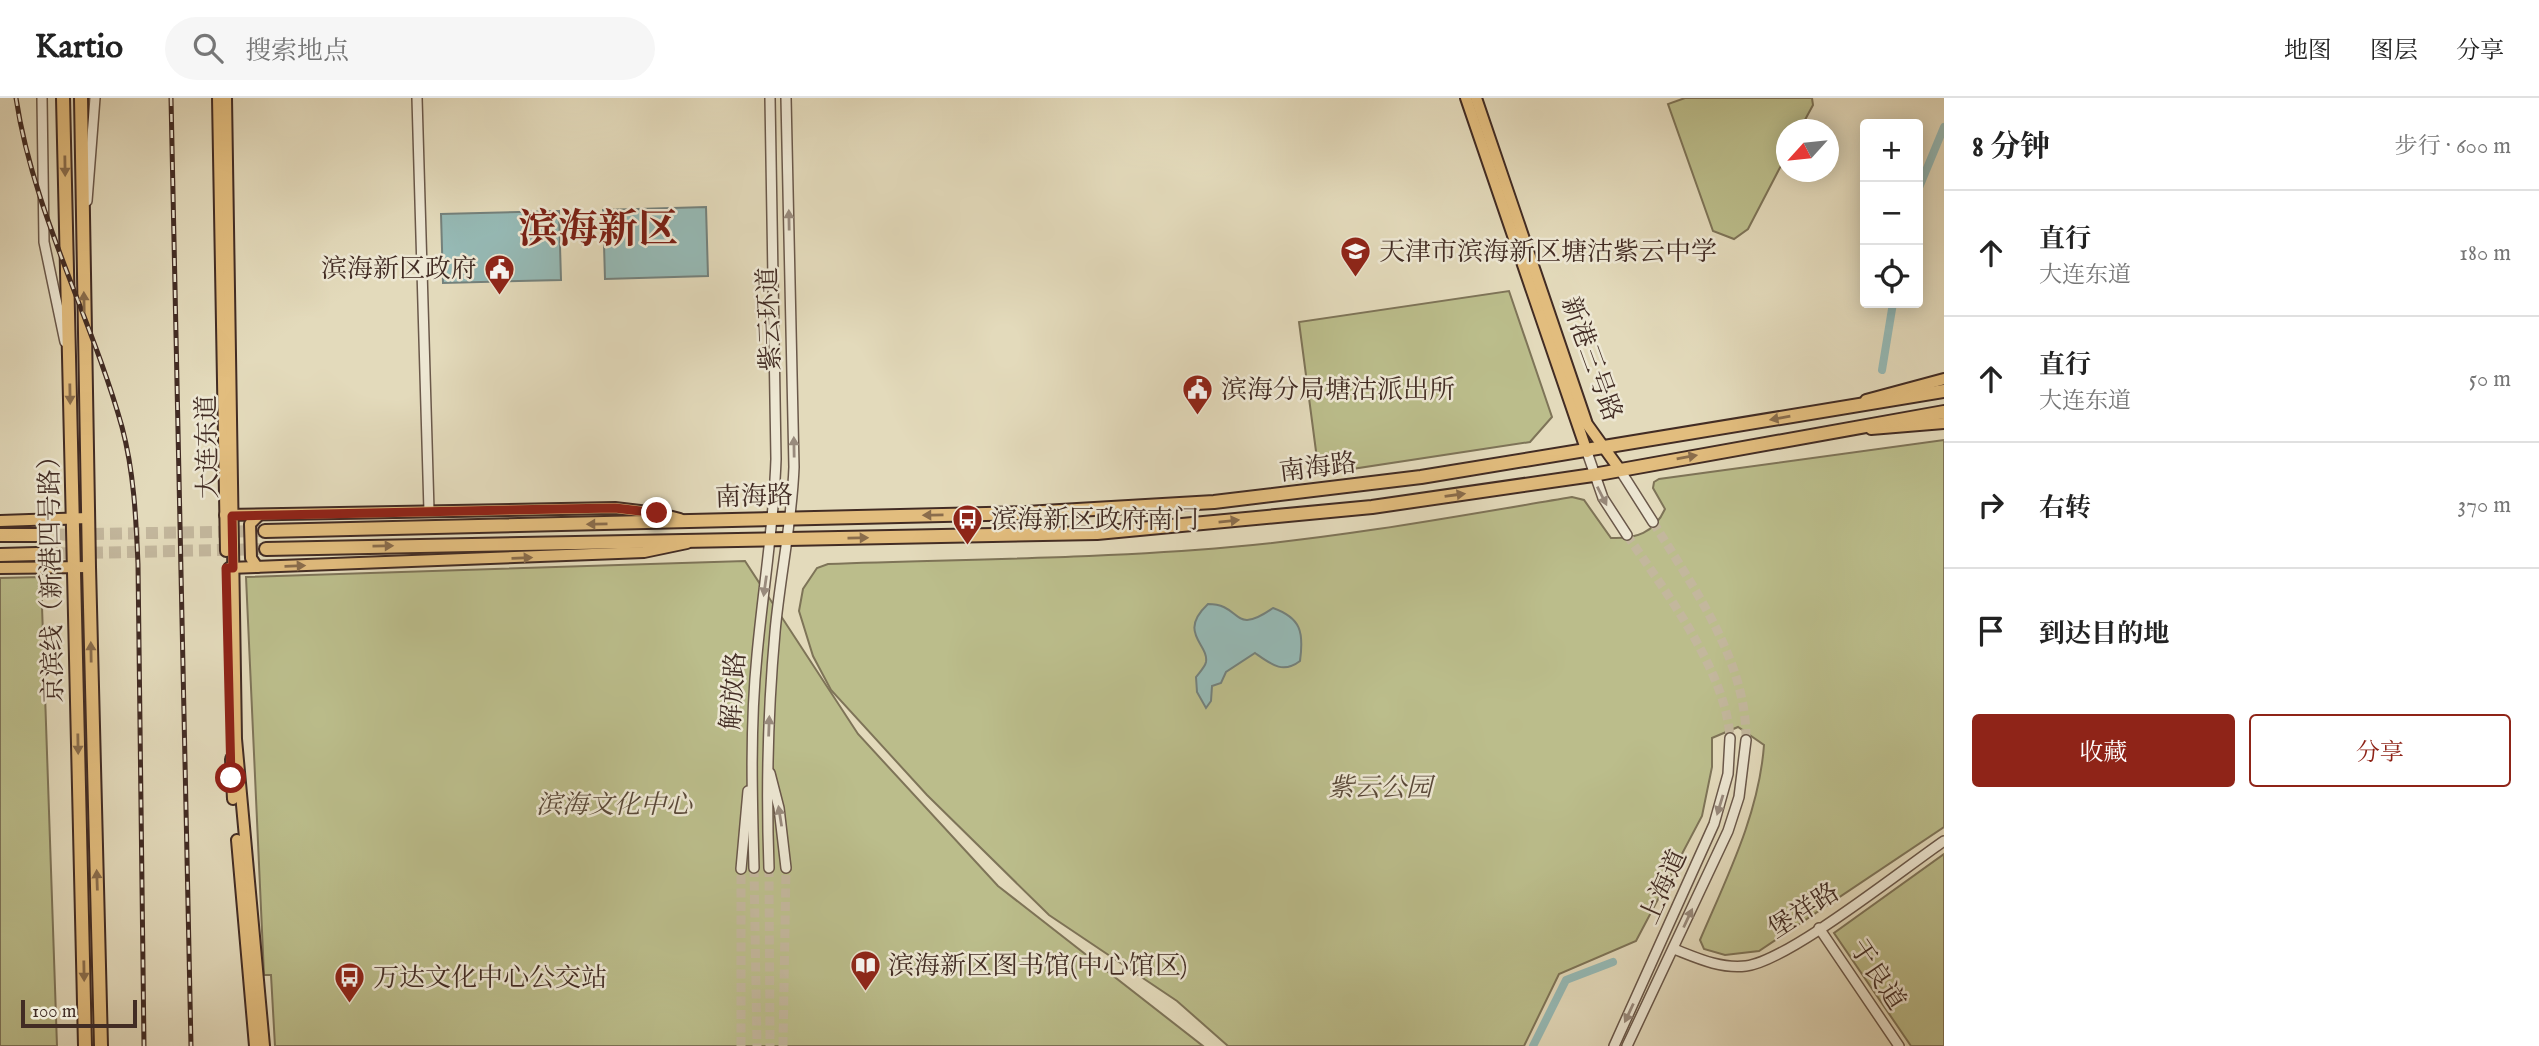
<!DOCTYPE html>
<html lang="zh">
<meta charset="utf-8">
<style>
body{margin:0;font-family:"IM FELL English","Noto Serif SC",serif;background:#f6f6f6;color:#222}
.controls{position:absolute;right:21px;top:21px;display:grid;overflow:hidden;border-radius:7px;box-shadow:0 4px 18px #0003}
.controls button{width:63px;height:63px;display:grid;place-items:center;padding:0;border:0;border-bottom:2px solid #e0e0e0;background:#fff;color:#222;font:35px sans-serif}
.compass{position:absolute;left:1776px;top:21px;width:63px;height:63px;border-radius:50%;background:#fff;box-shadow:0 4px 18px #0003;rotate:243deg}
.scale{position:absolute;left:21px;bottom:18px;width:116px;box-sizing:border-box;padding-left:7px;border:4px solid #422c24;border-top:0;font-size:19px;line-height:24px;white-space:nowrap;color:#422c24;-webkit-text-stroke:5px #ede7d3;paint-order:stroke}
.stop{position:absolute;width:21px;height:21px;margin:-16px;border:5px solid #8f2418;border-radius:50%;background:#fff}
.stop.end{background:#8f2418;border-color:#fff;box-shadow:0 2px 7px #0008}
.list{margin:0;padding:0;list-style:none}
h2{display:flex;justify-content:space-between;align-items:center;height:91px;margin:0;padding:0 28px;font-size:30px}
h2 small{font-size:23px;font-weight:400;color:#767676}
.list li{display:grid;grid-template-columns:46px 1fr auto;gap:21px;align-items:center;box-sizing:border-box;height:126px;padding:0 28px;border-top:2px solid #e0e0e0}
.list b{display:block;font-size:26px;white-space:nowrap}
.list p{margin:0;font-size:23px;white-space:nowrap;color:#767676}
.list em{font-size:23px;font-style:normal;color:#767676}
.actions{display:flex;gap:14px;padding:21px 28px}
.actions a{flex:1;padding:16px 0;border:2px solid #8f2418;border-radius:7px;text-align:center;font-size:24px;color:#8f2418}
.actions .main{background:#8f2418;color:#fff}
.icon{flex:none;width:38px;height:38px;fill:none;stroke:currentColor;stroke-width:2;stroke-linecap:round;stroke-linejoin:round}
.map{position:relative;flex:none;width:1944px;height:948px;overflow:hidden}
header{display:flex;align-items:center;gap:42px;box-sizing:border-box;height:98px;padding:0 35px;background:#fff;border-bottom:2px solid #e0e0e0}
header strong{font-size:33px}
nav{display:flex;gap:38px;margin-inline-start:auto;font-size:24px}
.search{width:490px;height:63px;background:#f6f6f6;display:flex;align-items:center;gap:18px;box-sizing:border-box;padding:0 24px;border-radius:38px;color:#767676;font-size:26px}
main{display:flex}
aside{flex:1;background:#fff}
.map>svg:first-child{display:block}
.green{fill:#bbbd8b;stroke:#7e7458;stroke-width:2}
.water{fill:#96bab6;stroke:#74817c;stroke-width:2}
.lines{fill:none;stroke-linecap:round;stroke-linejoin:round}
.canal{stroke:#96bab6;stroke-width:8}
.minor-tunnel{stroke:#c3b79d;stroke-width:9;stroke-dasharray:9 4.5;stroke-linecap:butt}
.highway-tunnel{stroke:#c3b79d;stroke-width:12;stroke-dasharray:12 6;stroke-linecap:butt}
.minor-casing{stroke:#6a584a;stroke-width:12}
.major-casing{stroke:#422c24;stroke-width:14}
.highway-casing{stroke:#422c24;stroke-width:16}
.minor{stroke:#ede7d3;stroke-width:9}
.major{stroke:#e2bd7e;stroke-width:10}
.highway{stroke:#e2bd7e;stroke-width:12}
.rail-casing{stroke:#422c24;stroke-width:5}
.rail{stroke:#ede7d3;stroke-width:2.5;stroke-dasharray:8;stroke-linecap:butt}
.oneway{fill:#8a6d4c}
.oneway2{fill:#988a7c}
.route{stroke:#8f2418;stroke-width:9}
.labels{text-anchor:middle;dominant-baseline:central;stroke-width:5;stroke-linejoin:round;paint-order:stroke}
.poi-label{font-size:26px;fill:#422c24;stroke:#ede7d3;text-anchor:start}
.street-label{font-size:26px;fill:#422c24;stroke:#ede7d3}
.park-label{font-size:26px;font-style:italic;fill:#5a4939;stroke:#ede7d3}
.town-label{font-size:40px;font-weight:bold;fill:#7a1f14;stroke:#ede7d3}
</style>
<header>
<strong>Kartio</strong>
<div class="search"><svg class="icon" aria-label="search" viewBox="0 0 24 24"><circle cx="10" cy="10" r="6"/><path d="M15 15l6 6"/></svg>搜索地点</div>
<nav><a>地图</a><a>图层</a><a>分享</a></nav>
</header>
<main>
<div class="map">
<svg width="1944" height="948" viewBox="0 0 1944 948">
<rect width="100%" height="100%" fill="#e3dabb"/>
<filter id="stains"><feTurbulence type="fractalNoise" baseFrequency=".00286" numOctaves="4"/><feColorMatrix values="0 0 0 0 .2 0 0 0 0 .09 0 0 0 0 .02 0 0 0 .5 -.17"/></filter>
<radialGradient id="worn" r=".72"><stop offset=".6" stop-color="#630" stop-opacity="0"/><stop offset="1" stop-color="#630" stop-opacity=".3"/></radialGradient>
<g class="green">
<path d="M1685,0H1812L1813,7L1800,31L1786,32V58L1748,131L1734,141L1713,133L1668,6Z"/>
<path d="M1509,193L1552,319L1530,344L1319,376L1299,224Z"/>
<path d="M1944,342V729L1759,853L1725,857L1704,851L1700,842C1727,779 1759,716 1764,647L1738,629L1712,640V669L1702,718L1636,843L1559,876L1524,948H1228L1177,903L1049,817L927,697L831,592L813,558L799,513L803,491L817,470L828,466C963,461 1097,461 1231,449C1345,439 1459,418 1572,399L1584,402L1611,440C1636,441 1654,435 1665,411L1653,390L1654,384L1659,381Z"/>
<path d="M745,463L858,636L998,788L1203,948H275L271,877H264L246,479Z"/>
<path d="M41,479L57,948H0V480Z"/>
<path d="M1944,756V948H1911L1834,835Z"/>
</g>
<g class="water">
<path d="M706,109L708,178L605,181L603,112Z"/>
<path d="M559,113L561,182L443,185L441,116Z"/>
<path d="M1208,506C1243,506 1231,539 1273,510C1301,520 1304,534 1300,563C1283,576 1272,567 1255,555L1226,574L1221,585L1212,588L1211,603L1206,610L1197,594L1196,579C1199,575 1205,569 1206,564C1209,546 1177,535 1208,506Z"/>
</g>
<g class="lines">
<g class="canal">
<path d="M1918,92L1944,29"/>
<path d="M1882,272L1893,205"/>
<path d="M1533,948L1566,882L1613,864"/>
</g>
<g class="minor-tunnel">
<path d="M1653,424C1693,489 1747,563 1746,642"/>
<path d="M1627,437C1665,493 1726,573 1730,640"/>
<path d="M754,770L757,948"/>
<path d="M769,770L770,948"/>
<path d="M741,948V771"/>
<path d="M783,948L786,770"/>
</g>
<g class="highway-tunnel">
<path d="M38,437L265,433"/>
<path d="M37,456L266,451"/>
</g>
<defs>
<g id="minor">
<path d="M42,0L44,144L65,244"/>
<path d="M417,0L429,413"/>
<path d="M87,103L95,0"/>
<path d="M1587,354L1603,400L1627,437"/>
<path d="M1620,372L1653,424"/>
<path d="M770,675L779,710L786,770"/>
<path d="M754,770C752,699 750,628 757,557C763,491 774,427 776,361L770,0"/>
<path d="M769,770C766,691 768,612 775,534C780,478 792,425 794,369L786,0"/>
<path d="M741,771L748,693"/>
<path d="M1819,830L1899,948"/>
<path d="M1674,851C1697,860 1720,871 1746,868C1788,863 1903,771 1944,743"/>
<path d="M1614,948L1714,726L1728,676L1730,640"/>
<path d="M1627,948L1728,733L1739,699L1746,642"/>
</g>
<g id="major">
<path d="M218,0L226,453"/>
<path d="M226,0L236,641L264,948"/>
<path d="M1466,0L1587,354"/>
<path d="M1476,0L1587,326L1620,372"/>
<path d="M1866,302L1944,281"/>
<path d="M1871,331L1944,325"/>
<path d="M225,417L615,410L657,415L680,421"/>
<path d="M0,423L88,420"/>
<path d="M257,469L251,460L250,426L259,417"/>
<path d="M0,470L89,469"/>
<path d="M229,470L644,454L687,445"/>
<path d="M231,661L233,701"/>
<path d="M237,742L255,948"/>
</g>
<g id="highway">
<path d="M63,0L85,948"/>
<path d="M81,0L89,469L101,948"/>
<path d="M265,433L1026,415L1214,404L1421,379L1944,293"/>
<path d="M0,437H38"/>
<path d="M266,451L1097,435L1372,409L1593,377L1944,314"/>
<path d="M0,457L37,456"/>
</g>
</defs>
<use href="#minor" class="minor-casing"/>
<use href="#major" class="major-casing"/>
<use href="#highway" class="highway-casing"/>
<use href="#minor" class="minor"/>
<use href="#major" class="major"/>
<use href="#highway" class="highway"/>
<defs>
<g id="rail">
<path d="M16,0C33,114 91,218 122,329C134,374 136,420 138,466L144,948"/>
<path d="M171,0L191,948"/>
</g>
</defs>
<use href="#rail" class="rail-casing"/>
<use href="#rail" class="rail"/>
</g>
<defs><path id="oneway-solid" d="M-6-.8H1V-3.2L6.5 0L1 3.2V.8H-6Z" transform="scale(1.75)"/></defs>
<g class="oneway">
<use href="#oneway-solid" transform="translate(65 68) rotate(89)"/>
<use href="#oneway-solid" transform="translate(84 204) rotate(-91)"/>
<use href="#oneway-solid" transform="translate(70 296) rotate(89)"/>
<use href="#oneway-solid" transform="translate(1780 320) rotate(170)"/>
<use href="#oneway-solid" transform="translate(1687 359) rotate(-10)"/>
<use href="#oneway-solid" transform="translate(1455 397) rotate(-8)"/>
<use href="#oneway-solid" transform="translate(933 417) rotate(179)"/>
<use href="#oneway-solid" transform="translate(1229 423) rotate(-6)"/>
<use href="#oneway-solid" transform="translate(597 426) rotate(179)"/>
<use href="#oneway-solid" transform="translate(858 440) rotate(-1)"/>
<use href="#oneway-solid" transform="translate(383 448) rotate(-1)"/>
<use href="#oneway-solid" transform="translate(522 460) rotate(-2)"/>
<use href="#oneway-solid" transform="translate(295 468) rotate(-2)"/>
<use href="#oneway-solid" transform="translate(91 554) rotate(-91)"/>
<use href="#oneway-solid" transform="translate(78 646) rotate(89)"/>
<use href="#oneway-solid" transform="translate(97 782) rotate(-92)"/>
<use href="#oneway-solid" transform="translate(84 873) rotate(89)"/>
</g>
<g class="oneway2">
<use href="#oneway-solid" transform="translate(789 122) rotate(-91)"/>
<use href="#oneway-solid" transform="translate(794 349) rotate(-91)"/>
<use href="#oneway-solid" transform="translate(1602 398) rotate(63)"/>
<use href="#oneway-solid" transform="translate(765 488) rotate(98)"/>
<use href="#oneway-solid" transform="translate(769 628) rotate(-88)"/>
<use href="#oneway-solid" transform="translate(1720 707) rotate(107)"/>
<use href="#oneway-solid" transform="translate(780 718) rotate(-99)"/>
<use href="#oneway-solid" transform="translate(1688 820) rotate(-65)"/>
<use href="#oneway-solid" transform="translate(1629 915) rotate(115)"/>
</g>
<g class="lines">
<path class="route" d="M231,680L226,470H233L232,418L559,411L615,410L657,415"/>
</g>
<defs>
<symbol id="school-pin" viewBox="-11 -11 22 30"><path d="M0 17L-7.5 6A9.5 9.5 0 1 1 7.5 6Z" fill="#8f2418" stroke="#ede7d3"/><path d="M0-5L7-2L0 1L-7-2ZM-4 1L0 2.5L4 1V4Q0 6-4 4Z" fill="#fff"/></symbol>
<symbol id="civic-pin" viewBox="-11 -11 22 30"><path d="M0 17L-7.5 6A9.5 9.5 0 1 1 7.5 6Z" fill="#8f2418" stroke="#ede7d3"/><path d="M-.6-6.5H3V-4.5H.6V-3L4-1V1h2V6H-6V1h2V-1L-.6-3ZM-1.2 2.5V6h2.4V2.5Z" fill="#fff"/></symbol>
<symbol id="bus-pin" viewBox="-11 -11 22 30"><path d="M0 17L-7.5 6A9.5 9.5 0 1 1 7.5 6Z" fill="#8f2418" stroke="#ede7d3"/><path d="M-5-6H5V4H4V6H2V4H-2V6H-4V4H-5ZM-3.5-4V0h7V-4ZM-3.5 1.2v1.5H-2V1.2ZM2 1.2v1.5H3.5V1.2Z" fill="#fff"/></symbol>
<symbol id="library-pin" viewBox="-11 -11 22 30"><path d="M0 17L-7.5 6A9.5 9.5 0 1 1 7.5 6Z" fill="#8f2418" stroke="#ede7d3"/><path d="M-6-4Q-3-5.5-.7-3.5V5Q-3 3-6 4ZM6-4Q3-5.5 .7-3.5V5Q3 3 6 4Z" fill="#fff"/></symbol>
</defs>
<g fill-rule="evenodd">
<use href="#school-pin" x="1338" y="136" width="35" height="47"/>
<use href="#civic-pin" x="482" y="154" width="35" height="47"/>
<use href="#civic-pin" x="1180" y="274" width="35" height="47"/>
<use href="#bus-pin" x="950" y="404" width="35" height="47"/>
<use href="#library-pin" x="848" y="850" width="35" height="47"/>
<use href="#bus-pin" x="332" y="862" width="35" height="47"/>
</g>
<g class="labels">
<g class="poi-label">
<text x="1379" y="154">天津市滨海新区塘沽紫云中学</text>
<text x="477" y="171" text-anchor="end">滨海新区政府</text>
<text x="1221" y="292">滨海分局塘沽派出所</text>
<text x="991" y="422">滨海新区政府南门</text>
<text x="888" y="868">滨海新区图书馆(中心馆区)</text>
<text x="373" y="880">万达文化中心公交站</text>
</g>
<g class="street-label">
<text transform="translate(770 221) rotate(-92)">紫云环道</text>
<text transform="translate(1591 261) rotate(70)">新港三号路</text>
<text transform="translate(208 349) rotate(-91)">大连东道</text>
<text transform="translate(1318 370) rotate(-7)">南海路</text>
<text transform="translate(754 399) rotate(-2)">南海路</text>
<text transform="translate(52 475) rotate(-91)">京滨线（新港四号路）</text>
<text transform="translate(734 593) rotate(-86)">解放路</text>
<text transform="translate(1664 789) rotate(-66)">上海道</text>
<text transform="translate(1804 813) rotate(-33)">堡祥路</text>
<text transform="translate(1877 877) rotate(56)">于良道</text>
</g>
<g class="park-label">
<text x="1380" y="690">紫云公园</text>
<text x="614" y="707">滨海文化中心</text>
</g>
<g class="town-label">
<text x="598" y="133">滨海新区</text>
</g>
</g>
<rect width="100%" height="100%" filter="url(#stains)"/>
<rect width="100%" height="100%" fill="url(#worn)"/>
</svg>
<div class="controls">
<button>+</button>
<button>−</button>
<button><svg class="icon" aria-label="locate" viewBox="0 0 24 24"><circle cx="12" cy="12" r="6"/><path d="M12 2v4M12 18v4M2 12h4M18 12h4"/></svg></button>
</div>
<svg class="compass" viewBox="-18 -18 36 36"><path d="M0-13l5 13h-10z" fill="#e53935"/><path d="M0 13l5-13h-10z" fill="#767676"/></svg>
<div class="scale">100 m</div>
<div class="stop" style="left:231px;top:680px"></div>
<div class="stop end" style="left:657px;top:415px"></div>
</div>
<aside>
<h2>8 分钟<small>步行 · 600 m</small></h2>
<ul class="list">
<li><svg class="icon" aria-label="ahead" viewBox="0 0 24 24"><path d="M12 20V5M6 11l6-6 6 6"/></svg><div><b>直行</b><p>大连东道</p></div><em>180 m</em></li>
<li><svg class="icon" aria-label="ahead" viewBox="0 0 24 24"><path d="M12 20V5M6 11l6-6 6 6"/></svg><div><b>直行</b><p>大连东道</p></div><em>50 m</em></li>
<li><svg class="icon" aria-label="right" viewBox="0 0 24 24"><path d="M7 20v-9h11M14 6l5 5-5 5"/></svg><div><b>右转</b></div><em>370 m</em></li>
<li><svg class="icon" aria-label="arrive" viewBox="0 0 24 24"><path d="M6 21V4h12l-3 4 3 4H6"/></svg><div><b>到达目的地</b></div></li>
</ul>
<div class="actions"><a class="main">收藏</a><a>分享</a></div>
</aside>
</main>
